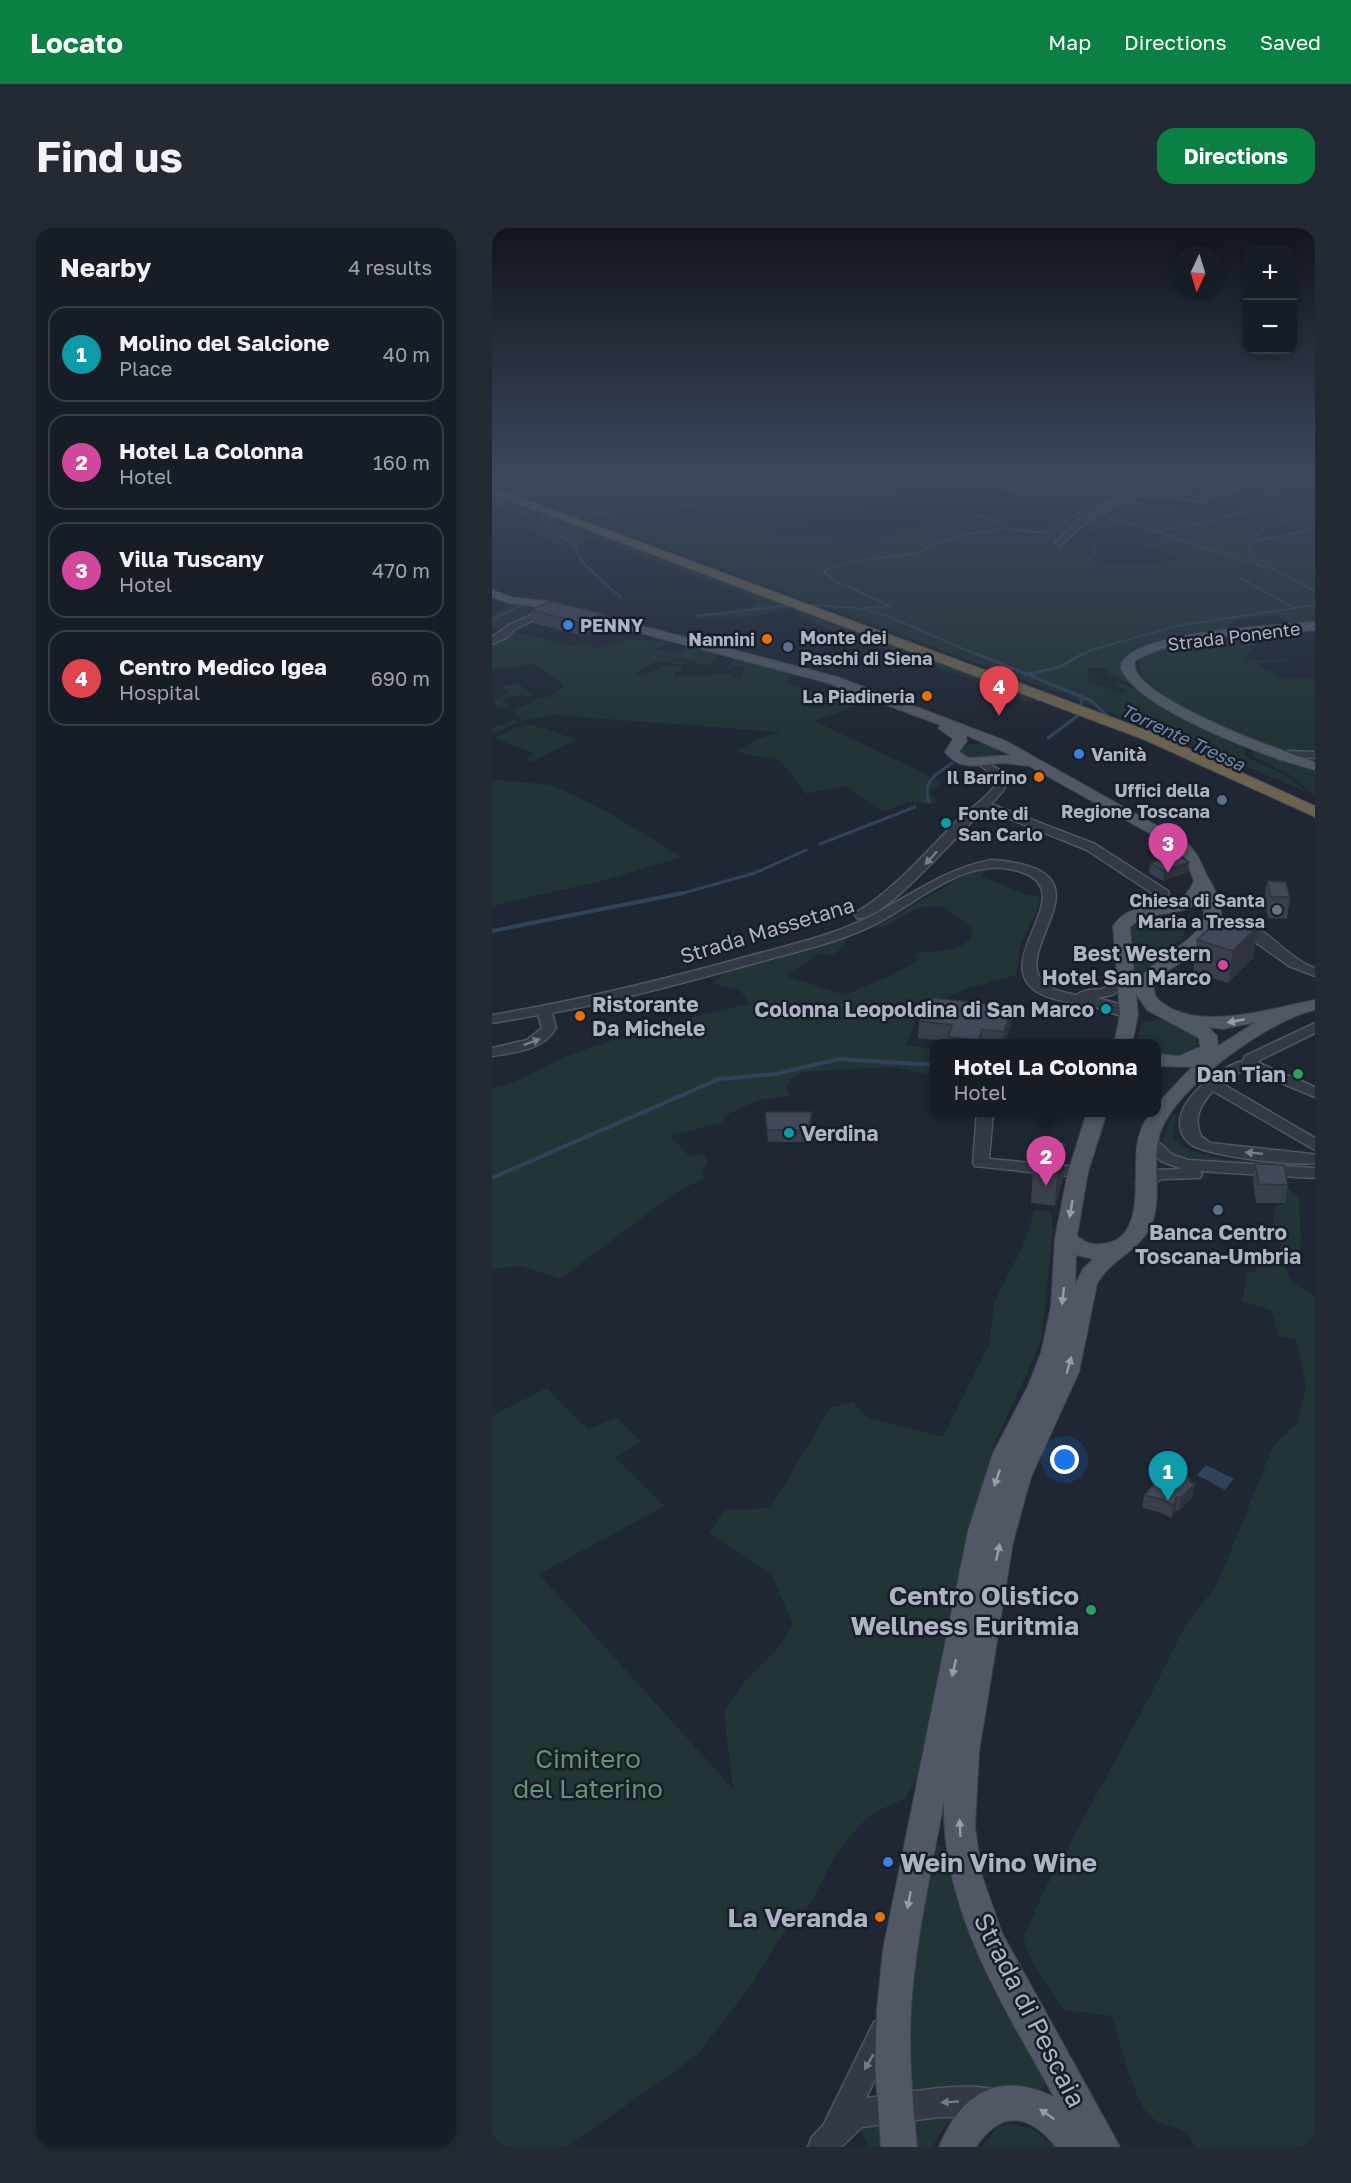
<!DOCTYPE html>
<meta charset="utf-8">
<style>
body{margin:0;font-family:"Golos Text",sans-serif;background:#242a33;color:#f1f3f6}
.controls{position:absolute;right:18px;top:18px;display:grid;overflow:hidden;border-radius:12px;box-shadow:0 3px 9px #0003}
.controls button{width:54px;height:54px;display:grid;place-items:center;padding:0;border:0;border-bottom:2px solid #363b44;background:#171d27;color:#f1f3f6;font:30px sans-serif}
.compass{position:absolute;left:679px;top:18px;width:54px;height:54px;border-radius:50%;background:#171d27;box-shadow:0 3px 9px #0003;rotate:184deg}
.you{position:absolute;left:573px;top:1232px;width:21px;height:21px;margin:-15px;border:4px solid #fff;border-radius:50%;background:#1a73e8;box-shadow:0 0 0 9px #1a73e833}
.badge{display:grid;place-items:center;width:39px;height:39px;border-radius:50%;background:#0b8043;color:#fff;font-size:20px;font-weight:700}
.pin{position:absolute;translate:-50% -50px;filter:drop-shadow(0 2px 3px #0008)}
.pin::after{content:'';position:absolute;top:32px;width:21px;height:18px;background:inherit;clip-path:polygon(0 0,100% 0,50% 100%)}
.popup{position:absolute;left:438px;top:811px;width:231px;height:78px;box-sizing:border-box;display:grid;place-content:center;border-radius:12px;background:#171d27;filter:drop-shadow(0 2px 4px #0005);font-size:20px;white-space:nowrap;color:#9ea2a7}
.popup b{font-size:22px;color:#f1f3f6}
.popup::after{content:'';position:absolute;left:50%;top:100%;margin-left:-12px;border:12px solid transparent;border-top-color:#171d27}
.list{margin:0;padding:0;list-style:none}
h2{display:flex;justify-content:space-between;align-items:center;height:78px;margin:0;padding:0 24px;font-size:26px}
h2 small{font-size:20px;font-weight:400;color:#9ea2a7}
.list li{display:grid;grid-template-columns:39px 1fr auto;gap:18px;align-items:center;box-sizing:border-box;height:96px;margin:0 12px 12px;padding:0 12px;border:2px solid #363b44;border-radius:18px}
.list b{display:block;font-size:22px;white-space:nowrap}
.list p{margin:0;font-size:20px;white-space:nowrap;color:#9ea2a7}
.list em{font-size:20px;font-style:normal;color:#9ea2a7}
.map{position:relative;flex:none;width:823px;height:1919px;overflow:hidden;border-radius:18px}
header{display:flex;align-items:center;gap:36px;box-sizing:border-box;height:84px;padding:0 30px;background:#0b8043;color:#fff}
header strong{font-size:28px}
nav{display:flex;gap:33px;margin-inline-start:auto;font-size:21px}
.intro{display:flex;align-items:center;justify-content:space-between;box-sizing:border-box;height:144px;padding:0 36px}
h1{margin:0;font-size:42px}
.button{padding:15px 27px;border-radius:18px;background:#0b8043;color:#fff;font-size:21px;font-weight:700}
main{display:flex;gap:36px;padding:0 36px}
aside{flex:1;background:#171d27;border-radius:18px;box-shadow:0 3px 9px #0003}
.map>svg:first-child{display:block}
.green{fill:#223436;fill-rule:evenodd}
.water{fill:#33425b}
.lines{fill:none;stroke-linecap:round;stroke-linejoin:round}
.stream-far2{stroke:#33425b;stroke-width:2}
.stream-far1{stroke:#33425b;stroke-width:3}
.stream{stroke:#33425b;stroke-width:4}
.minor-casing{stroke:#505663;stroke-width:3}
.major-casing{stroke:#3c424e;stroke-width:2}
.highway-casing{stroke:#3d434f;stroke-width:2}
.minor{fill:#333945;fill-rule:evenodd}
.major{fill:#505865;fill-rule:evenodd}
.highway{fill:#6b6250;fill-rule:evenodd}
.wall{fill:#383f4d}
.shaded-wall{fill:#2e333e}
.building{fill:#414959;stroke:#2e333e;stroke-width:1.5}
.oneway{fill:#767c8a}
.oneway2{fill:#959cab}
.shop-dot{fill:#3f7fe0;stroke:#181e29;stroke-width:2}
.food-dot{fill:#e8710a;stroke:#181e29;stroke-width:2}
.service-dot{fill:#5c6f8a;stroke:#181e29;stroke-width:2}
.culture-dot{fill:#0f9aa8;stroke:#181e29;stroke-width:2}
.worship-dot{fill:#6b7280;stroke:#181e29;stroke-width:2}
.hotel-dot{fill:#d1479c;stroke:#181e29;stroke-width:2}
.leisure-dot{fill:#2e9e5b;stroke:#181e29;stroke-width:2}
.labels{text-anchor:middle;dominant-baseline:central;stroke-width:5;stroke-linejoin:round;paint-order:stroke}
.far-poi-label{font-size:18px;font-weight:bold;fill:#acb3c2;stroke:#181e29;text-anchor:end}
.far-street-label{font-size:18px;fill:#acb3c2;stroke:#181e29}
.far-water-label{font-size:18px;font-style:italic;fill:#7589aa;stroke:#181e29}
.street-label{font-size:21px;fill:#acb3c2;stroke:#181e29}
.poi-label{font-size:21px;font-weight:bold;fill:#acb3c2;stroke:#181e29;text-anchor:end}
.near-poi-label{font-size:26px;font-weight:bold;fill:#acb3c2;stroke:#181e29;text-anchor:end}
.near-park-label{font-size:26px;fill:#669172;stroke:#181e29}
.near-street-label{font-size:26px;fill:#acb3c2;stroke:#181e29}
</style>
<header>
<strong>Locato</strong>
<nav><a>Map</a><a>Directions</a><a>Saved</a></nav>
</header>
<div class="intro"><h1>Find us</h1><a class="button">Directions</a></div>
<main>
<aside>
<h2>Nearby<small>4 results</small></h2>
<ul class="list">
<li><span class="badge" style="background:#0f9aa8">1</span><div><b>Molino del Salcione</b><p>Place</p></div><em>40 m</em></li>
<li><span class="badge" style="background:#d1479c">2</span><div><b>Hotel La Colonna</b><p>Hotel</p></div><em>160 m</em></li>
<li><span class="badge" style="background:#d1479c">3</span><div><b>Villa Tuscany</b><p>Hotel</p></div><em>470 m</em></li>
<li><span class="badge" style="background:#e0444e">4</span><div><b>Centro Medico Igea</b><p>Hospital</p></div><em>690 m</em></li>
</ul>
</aside>
<div class="map">
<svg width="823" height="1919" viewBox="0 0 823 1919">
<rect width="100%" height="100%" fill="#1f2734"/>
<g class="green">
<path d="M0,244H236L312,255L351,247L408,244L357,248L339,255L400,263L418,262L394,270L378,266L342,273L326,279L381,270L348,280L272,297L270,301L384,273L389,274L276,304L284,307L379,310L466,291L505,299L511,305L535,309L552,305L587,284L628,267L580,265L582,268C566,268 552,264 535,264V268L517,266L523,263L636,267C618,276 563,302 558,320L563,323L566,318L596,319V323L584,322L582,326H600L601,319L605,318L607,326L600,328L602,333C632,336 658,338 688,330L647,316L674,309L632,294L619,297L609,295L607,299L614,300L601,305L593,304L599,299L584,301L593,293L629,274L726,293L781,294L765,310L767,311L810,301L792,295L823,300L816,303L823,307V396C794,399 640,409 630,432C626,444 638,452 645,459L619,447L615,440H595L598,448L594,451L597,454L629,465L636,464L620,455L625,453L661,469L753,520L752,526L754,529L792,546L814,563L623,486L0,256ZM784,387L797,395L737,401L736,397L746,392Z"/>
<path d="M531,244H635C602,249 564,255 531,244Z"/>
<path d="M788,244L800,250H783L765,256L800,265L785,268L801,274L823,272V299L805,294L754,293L774,290L777,285C758,278 746,292 728,292C703,292 656,279 631,273L640,270C644,275 713,287 726,287C734,288 750,283 756,277V274L777,270L767,266L776,263L755,257L782,249L780,248Z"/>
<path d="M442,245L485,253L467,259L430,256L446,247Z"/>
<path d="M0,265L548,470L533,474L499,455H488L308,390L302,381C283,383 219,399 205,389L207,386L255,380L266,374L262,370L102,310L71,324L56,311L25,297L0,303V291L21,285L0,277Z"/>
<path d="M20,377L48,382L13,398L0,401V387Z"/>
<path d="M823,401V403L762,413L763,418L752,432H808L767,435L774,443H782L781,446L793,451H823V526C809,525 794,526 781,522C753,515 664,470 649,445C647,441 647,437 648,432L655,426L673,420Z"/>
<path d="M21,403L79,419L88,415L108,420L134,411L179,414L163,421L183,426L197,419L227,426L218,437L205,436V433C195,433 188,426 178,433L194,434L193,436L162,434L143,446L150,449L171,438L191,439L189,444H183L182,448L216,449L224,445H240L241,449H249L253,438H241L239,441H235L243,430L300,446L295,455L338,470L360,469L356,473L366,477L323,493L450,554L438,565L445,573L442,576L416,574L391,584L352,558L314,566L289,533L244,524L267,510L289,504L61,487L25,494L0,507V499L14,496L22,491L26,494L30,491L20,483L41,474L37,473L60,468L72,457L42,436L0,442V416L10,412Z"/>
<path d="M26,455L41,468L38,469L31,466L11,472L18,479L14,481L5,479L1,472L17,465L10,458Z"/>
<path d="M35,497C53,498 69,508 86,511L40,534L34,531L43,526L2,510L24,499Z"/>
<path d="M488,515L507,521V527L504,529L475,530L467,526L471,518Z"/>
<path d="M761,523L823,543V568L800,548L762,529L759,524Z"/>
<path d="M5,552L60,557L116,584L190,629L113,652L0,678V553Z"/>
<path d="M492,640L494,643L489,648L535,667L548,668L547,677L528,719L524,747L477,760L428,780L414,817L443,821V847L397,839L310,844L294,857L298,868L267,872L232,888V894L178,908L197,928L210,925L217,934L210,943L211,951L186,963L68,1051L28,1038L0,1041V860C30,855 56,835 84,825C141,804 198,789 257,776L249,763L221,755L234,744L356,708L353,718L339,728L328,725L294,748L352,767L400,747L426,732L423,726C442,721 478,727 481,701L451,678H437L422,682L392,699H383L480,643Z"/>
<path d="M655,690C669,689 682,690 693,701L692,708L688,712L643,752L639,701L645,694Z"/>
<path d="M669,791L693,800L705,808L704,820C691,828 679,828 665,825V816L648,815L646,812L649,795Z"/>
<path d="M688,885H693V887L688,886L683,889L681,909C702,936 765,933 798,931L797,938C770,936 696,939 676,924C672,921 671,917 670,912L680,888Z"/>
<path d="M789,955L807,969L809,1017L791,1036L798,1051L823,1068V1919H704C687,1891 679,1904 659,1889C642,1875 627,1811 620,1788L572,1782L541,1736L531,1709L552,1663L655,1474L693,1398L725,1357L781,1218L805,1196L814,1159L804,1112L787,1108L779,1082L750,1074L755,1045L764,1043L766,1030L788,1023V1011L781,995L782,979L793,975Z"/>
<path d="M543,982L559,984L561,1002L549,1114L502,1217L478,1296L463,1384L424,1555L412,1571L385,1583L373,1592L345,1624L318,1676L286,1713L258,1759L205,1827L75,1919H0V1188L55,1160L96,1202L124,1189L149,1214L123,1229L173,1278L47,1346L241,1561L232,1484L254,1452L287,1419L301,1396L279,1346L217,1305L232,1282L278,1280L338,1180L361,1174L375,1190L451,1209L497,1117L502,1075L531,1018Z"/>
<path d="M446,1617L451,1619L457,1627L555,1853L551,1861L542,1863L498,1860L420,1864L415,1828L419,1775L425,1713L441,1627Z"/>
<path d="M462,1885L463,1889L451,1901L440,1919H422V1890Z"/>
<path d="M516,1895L539,1900L563,1919H490L506,1898Z"/>
<path d="M388,1896L390,1919H376L367,1897Z"/>
</g>
<path class="water" d="M714,1237L742,1251L733,1262L705,1247Z"/>
<g class="lines">
<g class="stream-far2">
<path d="M333,258L401,264L429,249"/>
<path d="M617,261L596,250L598,247L621,244"/>
<path d="M534,264L607,266"/>
<path d="M0,273L53,292L59,304L80,314L91,335L129,370"/>
<path d="M611,287L667,305"/>
<path d="M46,288L65,291L142,281L295,270L307,268L353,248L394,245"/>
<path d="M728,291L757,282L759,277L732,266"/>
<path d="M721,293L677,300L667,305L781,341L823,363"/>
<path d="M789,293L823,288"/>
<path d="M778,295L757,316L759,328L780,337L781,341"/>
<path d="M515,301L553,305L588,284L630,267H627"/>
<path d="M676,309L693,304"/>
<path d="M758,314L820,301"/>
<path d="M747,349L802,380"/>
<path d="M309,376L364,380L393,387L488,428"/>
<path d="M373,380L398,378L341,352L331,342L367,332L422,326L453,312L476,306L515,301L504,292L480,287"/>
<path d="M204,388L301,377"/>
<path d="M0,392L27,378"/>
<path d="M588,428L599,422L685,398L823,377"/>
</g>
<g class="stream-far1">
<path d="M485,426L598,472L620,492"/>
<path d="M533,447L567,439L591,426"/>
<path d="M556,510L588,486L590,468"/>
<path d="M437,574C430,552 444,547 460,535"/>
<path d="M328,616L423,579"/>
<path d="M184,667L263,645L314,622"/>
</g>
<g class="stream">
<path d="M0,703L191,665"/>
<path d="M0,950L227,851L283,846L347,831L443,837"/>
</g>
<defs>
<g id="minor">
<path d="M237,244H255L312,252L341,245L376,244L312,256Z"/>
<path d="M439,244H453L526,259L662,264L709,269L778,244H787L779,250L710,273L644,268L596,293L567,318L563,315L564,313L590,289L635,267L526,263Z"/>
<path d="M57,379L62,382L60,384L23,401L14,410L0,416V409L17,397Z"/>
<path d="M797,523L823,524V530L798,529L789,532L783,529Z"/>
<path d="M491,532L519,549L510,564L499,576L603,616L676,663L677,666L676,669H666L595,622L493,581C470,600 391,696 365,690L363,687L365,684C406,659 434,623 468,590C482,577 499,568 507,550L487,537V533Z"/>
<path d="M499,632C652,642 470,750 585,767C592,761 600,762 609,761C620,758 627,746 640,749L642,752L640,755L620,767L605,770L627,776L644,787L642,790C633,792 609,779 595,777C579,774 562,773 547,765C491,733 602,657 518,641C466,631 419,681 375,700C340,716 303,724 267,734C198,753 129,772 60,785L64,800C50,823 24,824 0,828V820L35,812L50,800L46,787L0,795V787C84,773 167,753 250,730C283,721 318,713 350,701C403,681 442,643 499,632Z"/>
<path d="M747,692C776,699 794,730 823,740V748L797,738L742,699L740,696Z"/>
<path d="M823,795V805L766,833L767,835L823,859V869L758,842H751L729,855L823,910V922L721,863C708,877 701,890 709,908L718,915L820,926L823,927V935C802,938 712,928 697,915C665,885 725,839 751,833L753,828Z"/>
<path d="M485,884H501L497,931L586,939L594,944L586,949L483,938L481,935Z"/>
<path d="M656,908L662,910L681,927L696,932L823,940V950L708,943L710,946L708,950L670,951L652,960L644,955L660,942L690,941L669,933L650,916L648,913L650,910Z"/>
<path d="M392,1790L402,1794L406,1804L374,1870C408,1866 479,1851 510,1864L514,1874L510,1884L500,1888L447,1889L370,1899L349,1919H316L320,1909L332,1896L382,1794Z"/>
</g>
<g id="major">
<path d="M809,244H823V249L811,246Z"/>
<path d="M0,362L19,369L54,373L346,449L514,513L694,614C710,629 708,637 718,653C724,663 732,680 728,692C719,718 684,736 664,752C659,765 663,771 675,778C714,802 780,780 823,772V782C778,791 678,862 667,909C660,937 670,968 660,995C649,1023 618,1031 605,1056L587,1144L539,1249L521,1314L487,1524L483,1599L490,1648L510,1705L628,1919H564C537,1885 509,1882 484,1919H447C469,1865 506,1842 562,1869C511,1776 449,1683 452,1572C440,1642 423,1711 419,1781C416,1827 421,1873 425,1919H389L383,1837L385,1782L391,1722L476,1303L501,1225L535,1160L549,1125L559,1078L563,1010L576,944L595,884H615L596,944L585,1008C595,1016 603,1018 616,1015C653,1007 641,947 645,919C646,906 651,895 659,884H665V876L700,839L665,838V826L687,828L708,819L707,810L655,782L644,766L646,787L640,816H622L628,787L621,698C645,663 684,696 702,653L693,630L684,620L537,538C528,538 519,535 509,535C488,537 468,544 453,524L461,511L446,500L448,497L336,455L54,380L16,375L0,369ZM474,507L519,527L477,530L467,524L475,513ZM710,671C710,677 713,685 712,690C707,714 654,732 643,759L638,699C658,680 689,692 710,671ZM764,794L726,818L725,808L716,799L731,801ZM584,1027L601,1031L591,1041L583,1057Z"/>
<path d="M823,394V402C770,407 688,406 643,433C632,467 795,525 823,534V542C779,531 648,483 629,441C626,403 793,397 823,394Z"/>
</g>
<path id="highway" d="M0,259L665,506L823,578V589L653,512L0,266Z"/>
</defs>
<use href="#minor" class="minor-casing"/>
<use href="#major" class="major-casing"/>
<use href="#highway" class="highway-casing"/>
<use href="#minor" class="minor"/>
<use href="#major" class="major"/>
<use href="#highway" class="highway"/>
</g>
<g class="wall">
<path d="M39,382L112,399L92,408L41,395Z"/>
<path d="M658,635L696,644L671,653L657,645Z"/>
<path d="M775,653L798,669L795,691L776,690L772,674Z"/>
<path d="M705,712L761,730L736,755L701,744Z"/>
<path d="M520,779L519,796L513,816H455L456,813L426,810L427,793Z"/>
<path d="M273,884H320V896L317,914H276Z"/>
<path d="M549,913L571,950L563,978L539,975L541,940Z"/>
<path d="M763,936L796,957L793,975H764L761,954Z"/>
<path d="M698,1254L701,1269L686,1283L684,1282L679,1290L667,1284L650,1280L652,1267Z"/>
</g>
<g class="shaded-wall">
<path d="M111,386L112,399L92,408L90,395Z"/>
<path d="M697,634L696,644L671,653L672,643Z"/>
<path d="M766,698L761,730L736,755L741,723Z"/>
<path d="M520,779L519,796L513,816H511L512,804Z"/>
<path d="M490,801V816H487V812Z"/>
<path d="M320,884V896L317,914L316,902Z"/>
<path d="M573,915L571,950L563,978L565,944Z"/>
<path d="M703,1256L701,1269L686,1283L688,1270Z"/>
<path d="M685,1269L684,1282L679,1290L681,1277Z"/>
</g>
<g class="building">
<path d="M59,373L111,386L90,395L39,382Z"/>
<path d="M684,626L697,634L672,643L658,635Z"/>
<path d="M775,653L794,654L798,669H779Z"/>
<path d="M730,688L766,698L741,723L705,712Z"/>
<path d="M436,769L520,779L512,804L490,801L487,812L456,809L460,797L427,793Z"/>
<path d="M273,884H320L316,902H275Z"/>
<path d="M549,913L573,915L565,944L541,940Z"/>
<path d="M763,936L792,937L796,957L767,956Z"/>
<path d="M676,1240L698,1250V1254L703,1256L688,1270L685,1269L681,1277L668,1271L652,1267Z"/>
</g>
<defs><path id="oneway-solid" d="M-6-.8H1V-3.2L6.5 0L1 3.2V.8H-6Z" transform="scale(1.5)"/></defs>
<g class="oneway">
<use href="#oneway-solid" transform="translate(439 630) rotate(132)"/>
<use href="#oneway-solid" transform="translate(40 814) rotate(-20)"/>
<use href="#oneway-solid" transform="translate(762 925) rotate(-175)"/>
<use href="#oneway-solid" transform="translate(377 1834) rotate(120)"/>
<use href="#oneway-solid" transform="translate(458 1874) rotate(177)"/>
</g>
<g class="oneway2">
<use href="#oneway-solid" transform="translate(744 793) rotate(169)"/>
<use href="#oneway-solid" transform="translate(579 981) rotate(100)"/>
<use href="#oneway-solid" transform="translate(571 1068) rotate(96)"/>
<use href="#oneway-solid" transform="translate(577 1137) rotate(-74)"/>
<use href="#oneway-solid" transform="translate(505 1250) rotate(109)"/>
<use href="#oneway-solid" transform="translate(506 1324) rotate(-78)"/>
<use href="#oneway-solid" transform="translate(462 1440) rotate(103)"/>
<use href="#oneway-solid" transform="translate(468 1600) rotate(-93)"/>
<use href="#oneway-solid" transform="translate(417 1672) rotate(101)"/>
<use href="#oneway-solid" transform="translate(555 1886) rotate(-145)"/>
</g>
<linearGradient id="sky" x2="0" y2="1"><stop stop-color="#11151d"/><stop offset="0.48" stop-color="#3c475c"/><stop offset="1" stop-color="#3c475c" stop-opacity="0"/></linearGradient>
<rect width="823" height="512" fill="url(#sky)"/>
<g class="shop-dot">
<circle cx="76" cy="397" r="6"/>
<circle cx="587" cy="526" r="6"/>
<circle cx="396" cy="1634" r="6"/>
</g>
<g class="food-dot">
<circle cx="275" cy="411" r="6"/>
<circle cx="435" cy="468" r="6"/>
<circle cx="547" cy="549" r="6"/>
<circle cx="88" cy="788" r="6"/>
<circle cx="388" cy="1689" r="6"/>
</g>
<g class="service-dot">
<circle cx="296" cy="419" r="6"/>
<circle cx="730" cy="572" r="6"/>
<circle cx="726" cy="982" r="6"/>
</g>
<g class="culture-dot">
<circle cx="454" cy="595" r="6"/>
<circle cx="614" cy="781" r="6"/>
<circle cx="297" cy="905" r="6"/>
</g>
<circle class="worship-dot" cx="785" cy="682" r="6"/>
<circle class="hotel-dot" cx="731" cy="737" r="6"/>
<g class="leisure-dot">
<circle cx="806" cy="846" r="6"/>
<circle cx="599" cy="1382" r="6"/>
</g>
<g class="labels">
<g class="far-poi-label">
<text x="88" y="397" text-anchor="start">PENNY</text>
<text x="308" y="409" text-anchor="start">Monte dei<tspan x="308" dy="21">Paschi di Siena</tspan></text>
<text x="263" y="411">Nannini</text>
<text x="423" y="468">La Piadineria</text>
<text x="599" y="526" text-anchor="start">Vanità</text>
<text x="535" y="549">Il Barrino</text>
<text x="718" y="562">Uffici della<tspan x="718" dy="21">Regione Toscana</tspan></text>
<text x="466" y="585" text-anchor="start">Fonte di<tspan x="466" dy="21">San Carlo</tspan></text>
<text x="773" y="672">Chiesa di Santa<tspan x="773" dy="21">Maria a Tressa</tspan></text>
</g>
<g class="far-street-label">
<text transform="translate(742 408) rotate(-7)">Strada Ponente</text>
</g>
<g class="far-water-label">
<text transform="translate(691 509) rotate(25)">Torrente Tressa</text>
</g>
<g class="street-label">
<text transform="translate(275 702) rotate(-17)">Strada Massetana</text>
</g>
<g class="poi-label">
<text x="719" y="725">Best Western<tspan x="719" dy="24">Hotel San Marco</tspan></text>
<text x="100" y="776" text-anchor="start">Ristorante<tspan x="100" dy="24">Da Michele</tspan></text>
<text x="602" y="781">Colonna Leopoldina di San Marco</text>
<text x="794" y="846">Dan Tian</text>
<text x="309" y="905" text-anchor="start">Verdina</text>
<text x="726" y="1004" text-anchor="middle">Banca Centro<tspan x="726" dy="24">Toscana-Umbria</tspan></text>
</g>
<g class="near-poi-label">
<text x="587" y="1367">Centro Olistico<tspan x="587" dy="30">Wellness Euritmia</tspan></text>
<text x="408" y="1634" text-anchor="start">Wein Vino Wine</text>
<text x="376" y="1689">La Veranda</text>
</g>
<g class="near-park-label">
<text x="96" y="1530">Cimitero<tspan x="96" dy="30">del Laterino</tspan></text>
</g>
<g class="near-street-label">
<text transform="translate(538 1782) rotate(63)">Strada di Pescaia</text>
</g>
</g>
</svg>
<div class="controls">
<button>+</button>
<button>−</button>
</div>
<svg class="compass" viewBox="-18 -18 36 36"><path d="M0-13l5 13h-10z" fill="#e53935"/><path d="M0 13l5-13h-10z" fill="#9ea2a7"/></svg>
<div class="you"></div>
<div class="pin badge" style="left:676px;top:1273px;background:#0f9aa8">1</div>
<div class="pin badge" style="left:554px;top:958px;background:#d1479c">2</div>
<div class="popup"><b>Hotel La Colonna</b>Hotel</div>
<div class="pin badge" style="left:676px;top:645px;background:#d1479c">3</div>
<div class="pin badge" style="left:507px;top:488px;background:#e0444e">4</div>
</div>
</main>
